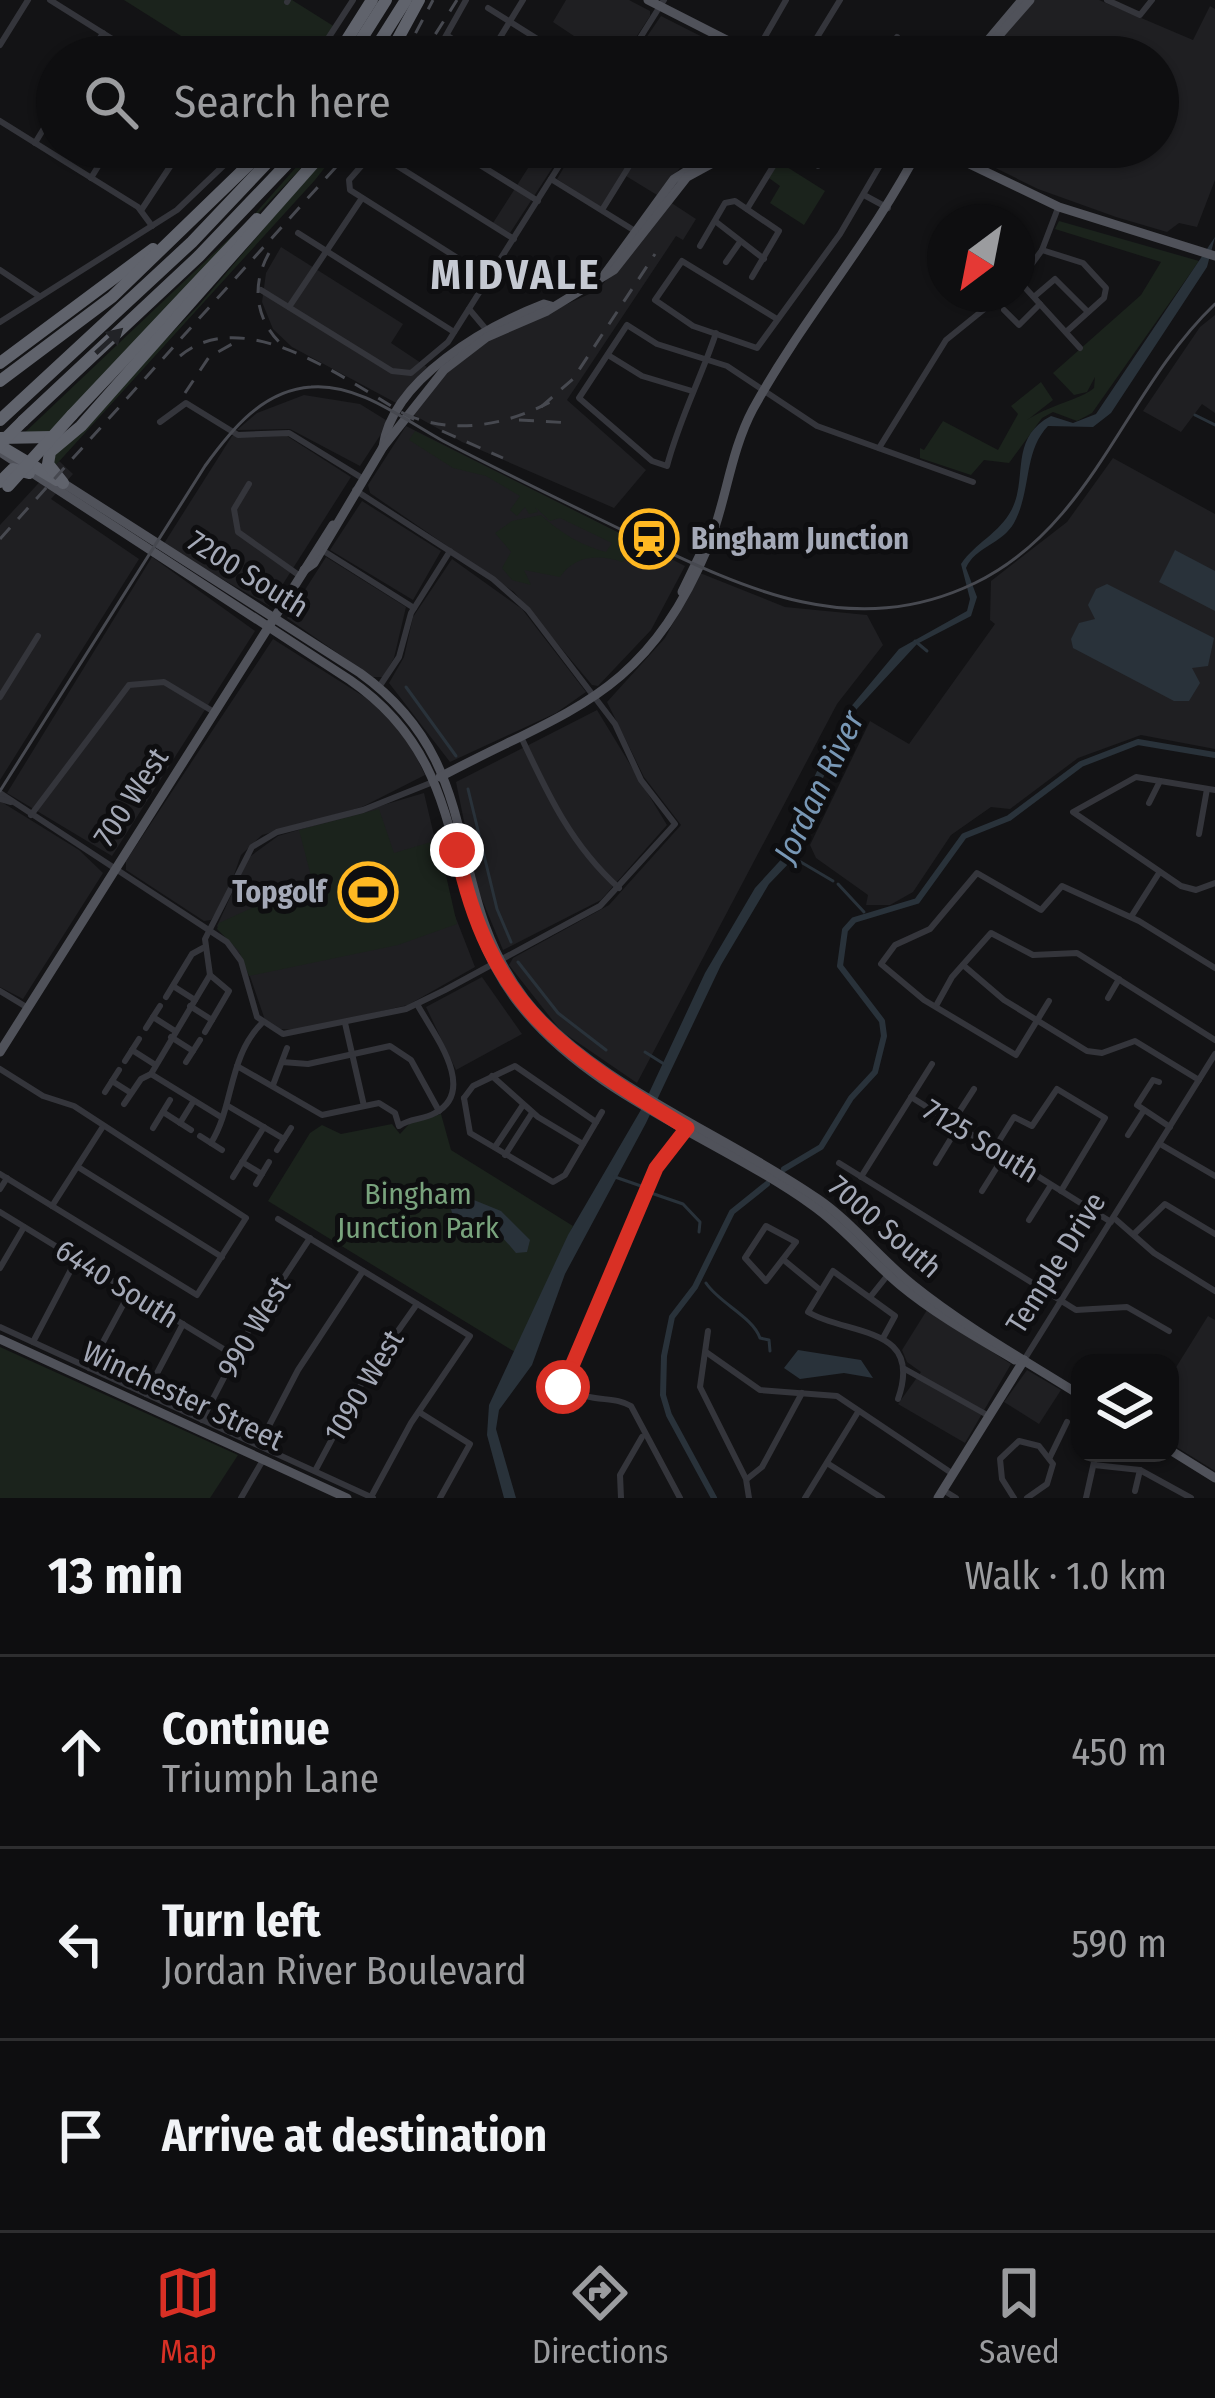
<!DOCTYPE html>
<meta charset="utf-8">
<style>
body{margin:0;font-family:"Fira Sans Condensed",sans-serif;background:#1c1c1e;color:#f1f3f6}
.controls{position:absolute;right:36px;bottom:36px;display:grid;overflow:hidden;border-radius:24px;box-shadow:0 3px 9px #0004}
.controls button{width:108px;height:108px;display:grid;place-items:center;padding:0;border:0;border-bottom:3px solid #2e2e30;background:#0e0e10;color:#f1f3f6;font:60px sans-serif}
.compass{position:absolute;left:927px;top:204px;width:108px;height:108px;border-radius:50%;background:#0e0e10;box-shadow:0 3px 9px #0004;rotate:212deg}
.stop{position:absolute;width:36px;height:36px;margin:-27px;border:9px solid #d93025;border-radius:50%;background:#fff}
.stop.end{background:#d93025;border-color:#fff;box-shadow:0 3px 12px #0008}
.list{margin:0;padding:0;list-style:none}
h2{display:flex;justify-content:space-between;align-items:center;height:156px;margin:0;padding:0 48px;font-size:51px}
h2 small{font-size:39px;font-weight:400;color:#9b9c9f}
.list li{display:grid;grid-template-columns:78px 1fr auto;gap:36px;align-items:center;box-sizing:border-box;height:192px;padding:0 48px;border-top:3px solid #2e2e30}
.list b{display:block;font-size:45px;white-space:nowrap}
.list p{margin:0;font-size:39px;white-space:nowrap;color:#9b9c9f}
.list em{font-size:39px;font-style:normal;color:#9b9c9f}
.icon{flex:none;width:66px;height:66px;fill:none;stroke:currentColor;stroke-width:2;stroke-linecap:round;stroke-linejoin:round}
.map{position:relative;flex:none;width:1215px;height:1498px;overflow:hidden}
.search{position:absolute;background:#0e0e10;box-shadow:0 3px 9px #0004;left:36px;right:36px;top:36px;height:132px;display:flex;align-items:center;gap:30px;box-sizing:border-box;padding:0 42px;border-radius:66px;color:#9b9c9f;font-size:45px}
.sheet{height:732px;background:#0e0e10}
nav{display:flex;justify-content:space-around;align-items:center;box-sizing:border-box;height:168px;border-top:3px solid #2e2e30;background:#0e0e10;font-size:33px;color:#9b9c9f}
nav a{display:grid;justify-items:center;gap:6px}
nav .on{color:#d93025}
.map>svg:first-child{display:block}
.built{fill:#1f1f22}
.green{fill:#1b231c}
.water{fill:#29323a}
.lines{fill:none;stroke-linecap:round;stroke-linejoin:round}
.stream{stroke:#29323a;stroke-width:3}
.canal{stroke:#29323a;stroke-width:6}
.minor{stroke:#34353b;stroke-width:6}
.major{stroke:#50525a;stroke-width:9}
.highway{stroke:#60636c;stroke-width:12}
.tram{stroke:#474950;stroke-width:3}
.rail{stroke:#474950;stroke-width:3;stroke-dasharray:15 12;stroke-linecap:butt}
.highway-bridge{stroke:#60636c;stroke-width:12}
.oneway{fill:#222327}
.route{stroke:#d93025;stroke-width:15}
.labels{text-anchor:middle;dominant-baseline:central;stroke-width:10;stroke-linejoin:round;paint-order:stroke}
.poi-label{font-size:30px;font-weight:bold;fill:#a4a9b7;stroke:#0e0e10;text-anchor:start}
.street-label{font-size:30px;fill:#a4a9b7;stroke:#0e0e10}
.park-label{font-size:30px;fill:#79a37d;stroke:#0e0e10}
.water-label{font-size:33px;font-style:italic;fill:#7897b5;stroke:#0e0e10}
.district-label{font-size:42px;font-weight:bold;letter-spacing:3px;fill:#c5c9d2;stroke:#0e0e10}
</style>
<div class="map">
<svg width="1215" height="1498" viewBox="0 0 1215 1498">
<rect width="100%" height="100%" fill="#131315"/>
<g class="built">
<path d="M566,0H629L650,11V16L623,57H566L577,38L553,22Z"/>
<path d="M1033,0H1099L1193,40L1210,6L1215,9V180L1197,227L1179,223L1167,232L1116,217L1038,189L953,147H1158V57H983Z"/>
<path d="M661,16L742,57H633Z"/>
<path d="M529,147H566L510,233L493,223L528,168L519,162Z"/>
<path d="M576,147H715L680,168L657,195L626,176L605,210L557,179Z"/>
<path d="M670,202L696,219L683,240L676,236L567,400L646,470L614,508L462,442L412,414L443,375L494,337L598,290Z"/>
<path d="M281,247L403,324L391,343L427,367L398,404L292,347L273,329L262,302L266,273Z"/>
<path d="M1215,315V413L1202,404L1181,432L1143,411L1200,327Z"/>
<path d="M304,395L360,404L389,422L360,466L290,429L237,430L257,413Z"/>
<path d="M406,426L685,566L651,630L598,686L592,685L514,592L370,493L368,485Z"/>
<path d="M232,436H287L351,477L269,606L163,545Z"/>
<path d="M1113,458L1215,514V749L1141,735L1078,758L1010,809L991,807L951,835L913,892L890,905H866L868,895L816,858L810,845L870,721L909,744L995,624L990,620L991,581L1067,522Z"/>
<path d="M59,461L73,474L51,499L139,559L0,780V525Z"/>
<path d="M362,501L441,551L413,600L330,550Z"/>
<path d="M152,557L255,631L112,856L7,793Z"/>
<path d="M326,557L406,607L394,658L383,677H372L287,618Z"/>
<path d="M452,559L522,609L586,692L556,713L450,762L389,683L404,657L413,617Z"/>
<path d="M700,573L785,607L867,615L883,645L837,704L637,1083L561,1031L509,965L513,958L609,905L681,825L644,777L607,702L665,638Z"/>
<path d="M273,639L371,701L408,740L425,775L362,807L262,835L241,855L227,895L211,920L204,921L126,870V861Z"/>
<path d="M597,710L667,825L601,900L503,950L478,890L456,782Z"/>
<path d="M424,793L450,903L475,967L408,1005L299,1030L277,1029L265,1020L244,959L217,926L248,858L278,836Z"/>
<path d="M0,801L79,850L103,873L23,999L0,987Z"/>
<path d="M482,977L522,1034L456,1070L426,1007Z"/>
<path d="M927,1310L1011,1364L965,1443L898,1404L921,1372L907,1362L902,1350Z"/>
<path d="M1208,1316L1215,1320V1471L1170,1443V1377Z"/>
<path d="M1027,1370L1061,1390L1039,1424L1004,1402Z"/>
</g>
<g class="green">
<path d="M124,0H292L335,27L313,57H180L189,41Z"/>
<path d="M314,147H321L47,436H21L252,217Z"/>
<path d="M333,147H341L315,180L54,467L53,454L199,305Z"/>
<path d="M779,162L825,191L804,225L770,203L780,186L769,178Z"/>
<path d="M1059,221L1199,261L1092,413L1077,421L1053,412L1042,418L1009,463L984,460L971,475L920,458V448L924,450L943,421L998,450L1018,414L1011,406L1041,382L1053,400L1026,421C1048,405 1080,400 1094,388L1095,377L1087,392L1074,395L1053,373L1141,295L1161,262L1055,229Z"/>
<path d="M415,431L645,546L622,562C601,555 576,554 560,577L524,570L531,585L512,580L502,568L511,552L495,533L512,521L541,515C559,532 582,546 606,552L612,543L560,518L550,521L535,507L538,512L529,514L525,507L517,516L510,510L520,496L486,476L453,468L409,440Z"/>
<path d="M379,809L394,853L438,840L457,924L398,945L249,976L239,951L217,929L219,923L312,880L299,830Z"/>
<path d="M441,1114L451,1150L573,1226L515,1352L268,1201L310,1133L322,1125L341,1134L392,1124L400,1134L409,1124Z"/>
<path d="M0,1347L238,1455L210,1498H0Z"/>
</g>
<g class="water">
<path d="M1215,237L1207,267L1111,413L1093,427L1048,426C1023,452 1032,490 1014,523C1002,544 975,547 966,568L977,597L971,616L917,644L856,710L807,811L794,858L769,884L721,965L646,1123L565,1274L532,1365L499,1410L496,1429L516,1498H504L487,1435L489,1405L568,1235L642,1108L705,973L755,888L788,852L795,817L844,715L899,649L967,611L970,599L961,564C976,542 999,534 1012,509C1028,477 1009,438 1051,416L1073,423L1096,414Z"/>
<path d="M1175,550L1215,571V611L1159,582Z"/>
<path d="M1107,584L1214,638L1208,666L1192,668L1200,683L1189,701H1174L1073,648L1071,639L1079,623L1095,619L1088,605L1096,589Z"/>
<path d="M469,1198L501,1211L530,1240L527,1252L516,1253C498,1231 483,1215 454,1218L449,1204Z"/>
<path d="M798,1350L861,1360L873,1378L844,1373L800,1379L784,1368Z"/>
</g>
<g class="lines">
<g class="stream">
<path d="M1195,415L1215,425"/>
<path d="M915,641L927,651"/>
<path d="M406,687L456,756"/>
<path d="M468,789L497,909L511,942"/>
<path d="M794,858L833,881"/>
<path d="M838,884L864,912"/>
<path d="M518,962L558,1013L606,1050"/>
<path d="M645,1052L664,1064"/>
<path d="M615,1177L641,1186"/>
<path d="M654,1194L683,1204L700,1222L699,1232"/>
<path d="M706,1283C719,1303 753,1317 760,1338L769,1340L770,1351"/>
</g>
<g class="canal">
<path d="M784,1169L821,1147L851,1098L875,1072L884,1036L882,1021L840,966L845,930L854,920L917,901L964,836L1009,818L1081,764L1138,742L1215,755"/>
<path d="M714,1498L669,1415L663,1395L664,1356L672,1317L695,1287L732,1212L767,1184"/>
</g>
<g class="minor">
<path d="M50,0L141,57"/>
<path d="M1107,0L1140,15L1152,0"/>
<path d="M287,2L288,0"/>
<path d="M488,8L566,57"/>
<path d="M448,36L480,57"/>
<path d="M0,45L28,0"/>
<path d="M755,54L786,0"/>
<path d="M88,57L103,33"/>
<path d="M316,57L353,0"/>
<path d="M434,57L466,0"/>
<path d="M488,57L523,0"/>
<path d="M628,57L664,0"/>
<path d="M699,57L714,33"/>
<path d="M805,57L840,0"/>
<path d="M886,57L897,37"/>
<path d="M0,121L138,207L152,226"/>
<path d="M35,143L57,107"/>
<path d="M378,147L349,180L350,190L489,278"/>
<path d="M451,147L538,201"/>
<path d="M539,147L562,162"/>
<path d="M663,147L695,168"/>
<path d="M785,147L818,166L833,147"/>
<path d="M871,147L896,160"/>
<path d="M375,152L514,239"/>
<path d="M91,178L110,147"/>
<path d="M551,179L635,231"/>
<path d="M864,195L888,208"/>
<path d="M142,209L183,147"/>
<path d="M747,209L785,147"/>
<path d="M602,210L641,147"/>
<path d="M715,221L764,259"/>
<path d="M298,233L454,332"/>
<path d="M700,246L725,203L735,201L779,231L752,277"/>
<path d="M1042,250L1083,263L1106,288L1104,298L1066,332"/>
<path d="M726,262L740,242"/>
<path d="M0,270L39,296"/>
<path d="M1020,280L1042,250L1058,208"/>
<path d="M1019,281L1080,348"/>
<path d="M261,290L392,371L411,373L448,342L571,147"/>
<path d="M1035,296L1055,279L1088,312"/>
<path d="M289,307L362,198"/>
<path d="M469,309L490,334"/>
<path d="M1004,310L1019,325L1040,304"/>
<path d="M777,319L682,261L655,300L693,326L757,348L840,234L886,155"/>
<path d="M0,322L177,210L243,147"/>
<path d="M716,333C701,378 679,420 667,466L652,461L579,398L627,325L657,344L727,366L817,426L973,482"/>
<path d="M608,355L642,376L692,391"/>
<path d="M160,422L186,403L238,435L289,433L362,478"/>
<path d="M879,448L946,340L1003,294"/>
<path d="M249,484L234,509L238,532L300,576"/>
<path d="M322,550L414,608"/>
<path d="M379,687L399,657L411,613L450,551"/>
<path d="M0,697L38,636"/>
<path d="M522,739C548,795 572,846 619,888"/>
<path d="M1215,790L1136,777L1073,812L1181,886L1196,890L1215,883"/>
<path d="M0,793L227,942L241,961L257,1017L283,1034L406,1009L445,990L600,906L675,824L641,780L615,724L528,610L493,579L355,490"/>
<path d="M0,799L11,802"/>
<path d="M1149,803L1160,781"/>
<path d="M31,815L129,685L164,682L214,712"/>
<path d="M1199,834L1207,789"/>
<path d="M1131,917L1159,873"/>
<path d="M963,965L1004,1000L1087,1051L1102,1053L1135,1041L1199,1080"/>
<path d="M173,986L195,1000"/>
<path d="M0,991L28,1008"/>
<path d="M166,997L192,954L203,948"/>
<path d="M1108,998L1119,979"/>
<path d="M1049,1001L1016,1055L924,1000L881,964L895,945L930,929L977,873L1041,910L1062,886L1139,921L1215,968"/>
<path d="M937,1004L952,977L991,933L1033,955L1077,953L1215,1040"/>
<path d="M190,1006L212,1020"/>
<path d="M153,1017L175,1031"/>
<path d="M345,1023L364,1106"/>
<path d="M146,1028L160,1006"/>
<path d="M205,1032L229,991L210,975"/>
<path d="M171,1037L193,1051"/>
<path d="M132,1050L154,1064"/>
<path d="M125,1061L139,1039"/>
<path d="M186,1062L200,1040"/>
<path d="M282,1062L308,1064L390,1046L411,1060L439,1111"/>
<path d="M237,1066L322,1115L379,1103L395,1113L399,1126C410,1118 423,1120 435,1113C479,1090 432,1032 417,1004"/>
<path d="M0,1069L43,1096L74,1106L246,1218L197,1295L0,1174"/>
<path d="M151,1074L210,975L205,939L252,847L277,832L363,810L433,782"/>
<path d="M151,1074L221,1117"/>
<path d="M492,1076L538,1117L583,1144"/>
<path d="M112,1081L131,1093"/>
<path d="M1159,1082L1153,1080L1137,1105L1170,1127"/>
<path d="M273,1085L287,1048"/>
<path d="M105,1092L119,1070"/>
<path d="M911,1097L1111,1222"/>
<path d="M464,1098L470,1133L553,1182L565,1175L602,1112"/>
<path d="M464,1098L473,1086L515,1066L596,1122"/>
<path d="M124,1104L141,1079L151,1074"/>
<path d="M228,1106L284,1139"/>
<path d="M163,1112L191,1130"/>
<path d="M180,1123L193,1102"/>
<path d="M952,1123L974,1089"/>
<path d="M153,1128L170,1100"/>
<path d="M1128,1135L1144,1110"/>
<path d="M200,1136L222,1150"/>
<path d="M211,1143C234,1106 228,1057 262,1023"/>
<path d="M1160,1144L1215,1176"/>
<path d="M495,1147L523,1105"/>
<path d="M994,1149L1014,1117L1032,1126L1057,1089L1105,1118L1061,1191"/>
<path d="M277,1150L291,1128"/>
<path d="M505,1155L532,1113"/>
<path d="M242,1162L262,1174"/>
<path d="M839,1163L1076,1310L1127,1307L1169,1331"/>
<path d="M936,1163L958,1127"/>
<path d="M78,1167L222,1257"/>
<path d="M233,1177L264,1127"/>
<path d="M861,1177L932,1064"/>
<path d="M256,1184L269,1162"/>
<path d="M0,1189L7,1178"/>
<path d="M982,1191L1004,1156"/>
<path d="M52,1206L102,1128"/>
<path d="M0,1212L235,1356"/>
<path d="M1114,1218L1154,1253L1215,1291"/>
<path d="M278,1219L470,1336L411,1423L371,1497"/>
<path d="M1029,1220L1051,1185"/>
<path d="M766,1226L796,1242L766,1281L745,1258Z"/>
<path d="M1134,1234L1165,1204L1215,1234"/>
<path d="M785,1261L819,1289"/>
<path d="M0,1268L24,1227"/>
<path d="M871,1296L887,1276"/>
<path d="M0,1327L373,1498"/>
<path d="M708,1331L700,1387L746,1479L749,1498"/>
<path d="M883,1338L895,1316L833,1271L808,1312C848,1336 924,1325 898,1399"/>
<path d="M33,1342L76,1260"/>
<path d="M706,1352L760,1390L837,1396L953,1474"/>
<path d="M1024,1360L1215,1054"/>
<path d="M89,1368L130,1292"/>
<path d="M903,1368L989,1416"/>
<path d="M146,1394L183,1324"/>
<path d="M419,1412L470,1444L440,1498"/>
<path d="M202,1420L246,1335L310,1238"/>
<path d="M259,1445L298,1370L363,1271"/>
<path d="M1050,1457L1067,1422"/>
<path d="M827,1463L882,1498"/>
<path d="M1094,1465L1140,1470L1191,1498"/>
<path d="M315,1471L364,1379L417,1304"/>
<path d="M747,1479L762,1467L802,1393"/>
<path d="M943,1490L956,1498"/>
<path d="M1135,1491L1140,1470"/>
<path d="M241,1498L263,1460"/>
<path d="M621,1498L620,1475L642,1437"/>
<path d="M680,1498L631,1406C613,1395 592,1404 563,1387L656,1168L685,1131"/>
<path d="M805,1498L858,1412"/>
<path d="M1014,1498L1002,1479L1000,1459L1019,1441L1039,1446L1053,1464L1047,1484L1027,1498"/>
<path d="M1086,1498L1096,1453"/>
</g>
<g class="major">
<path d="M648,0L760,57"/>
<path d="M974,57L1022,0"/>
<path d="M980,57L1030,0"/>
<path d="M934,147L1059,207L1215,256"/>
<path d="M605,274L674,179L725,147"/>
<path d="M383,447C392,379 487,326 544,304L551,306"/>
<path d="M0,452L350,680C480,770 434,895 519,1004C592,1097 718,1138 812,1205C845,1228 870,1260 900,1285C935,1314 976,1337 1015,1360H1024"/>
<path d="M60,481L360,673C491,767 439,888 525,999C590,1083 730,1137 818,1199C853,1223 879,1258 913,1285C964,1326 1024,1360 1080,1395"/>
<path d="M304,570L314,563L383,447L444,370L487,337L547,311L614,270L687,177L742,147"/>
<path d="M682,592L711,532"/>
<path d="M440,777C570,708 644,698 708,547C726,503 730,452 753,409C803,318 872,240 920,147"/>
<path d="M0,1052L333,525"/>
<path d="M0,1339L347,1498"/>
<path d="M1170,1450L1215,1478"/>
<path d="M938,1498L1024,1360"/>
</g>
<g class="highway">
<path d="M336,57L372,0"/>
<path d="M350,57L386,0"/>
<path d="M370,57L406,0"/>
<path d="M388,57L419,0"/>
<path d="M0,363L153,249"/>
<path d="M0,381L112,297L267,147"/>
<path d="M72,415L257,219"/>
<path d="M0,420L192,242L282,147"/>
<path d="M23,421L199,256L303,147"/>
<path d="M0,438L52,437"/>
<path d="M0,446L57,480"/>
<path d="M0,482L13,469L29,473"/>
<path d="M63,483L48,464L50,452L81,426L328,147"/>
</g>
<path class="tram" d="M0,791L205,466C231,430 263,390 311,387C358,383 403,419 443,441C502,472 562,501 622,530C737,585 848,644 975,583C1094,525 1124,391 1215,304"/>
<g class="rail">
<path d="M403,57L433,0"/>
<path d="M421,57L457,0"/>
<path d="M269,253C251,285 255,319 282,345"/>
<path d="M180,356C247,300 354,387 417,421"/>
<path d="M185,393L209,357L234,343"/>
<path d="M541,407L573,379L655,254"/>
<path d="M405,414C454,436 508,425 554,400"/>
<path d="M519,420L572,423"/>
<path d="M442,431L503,458"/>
<path d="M0,539L354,147"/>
</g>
<g class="highway-bridge">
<path d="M0,444L23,421"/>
<path d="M8,486L72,415"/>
</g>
</g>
<defs><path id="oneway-solid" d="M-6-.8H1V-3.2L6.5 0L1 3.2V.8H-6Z" transform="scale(3)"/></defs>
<use class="oneway" href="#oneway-solid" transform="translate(109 341) rotate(-43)"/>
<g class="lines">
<path class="route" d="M457,850C489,1004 560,1051 687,1128L656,1168L563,1387"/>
</g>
<defs>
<symbol id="station-ring" viewBox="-11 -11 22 22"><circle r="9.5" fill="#0e0e10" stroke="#ffb822" stroke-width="1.5"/><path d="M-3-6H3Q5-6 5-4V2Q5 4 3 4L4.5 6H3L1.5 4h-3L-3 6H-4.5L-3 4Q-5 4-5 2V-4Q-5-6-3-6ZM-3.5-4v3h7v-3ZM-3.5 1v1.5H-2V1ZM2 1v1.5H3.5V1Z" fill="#ffb822"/></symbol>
<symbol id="stadium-ring" viewBox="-11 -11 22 22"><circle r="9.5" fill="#0e0e10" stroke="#ffb822" stroke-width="1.5"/><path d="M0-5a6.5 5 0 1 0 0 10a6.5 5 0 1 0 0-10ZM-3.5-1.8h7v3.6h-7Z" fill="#ffb822"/></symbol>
</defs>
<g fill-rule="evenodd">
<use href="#station-ring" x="616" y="506" width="66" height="66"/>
<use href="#stadium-ring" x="335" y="859" width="66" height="66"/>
</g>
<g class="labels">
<g class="poi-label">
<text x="691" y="539">Bingham Junction</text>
<text x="326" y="892" text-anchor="end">Topgolf</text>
</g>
<g class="street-label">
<text transform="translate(248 574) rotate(32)">7200 South</text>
<text transform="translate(131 797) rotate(-57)">700 West</text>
<text transform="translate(981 1141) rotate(32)">7125 South</text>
<text transform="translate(885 1227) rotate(41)">7000 South</text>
<text transform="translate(1056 1263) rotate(-58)">Temple Drive</text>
<text transform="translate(117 1284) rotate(32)">6440 South</text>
<text transform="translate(254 1327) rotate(-59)">990 West</text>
<text transform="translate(364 1386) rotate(-59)">1090 West</text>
<text transform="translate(183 1396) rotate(25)">Winchester Street</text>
</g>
<g class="park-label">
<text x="418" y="1194">Bingham<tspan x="418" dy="34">Junction Park</tspan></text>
</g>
<g class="water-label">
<text transform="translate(819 787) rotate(-64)">Jordan River</text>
</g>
<g class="district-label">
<text x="516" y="275">MIDVALE</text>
</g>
</g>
</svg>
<div class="controls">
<button><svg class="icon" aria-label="layers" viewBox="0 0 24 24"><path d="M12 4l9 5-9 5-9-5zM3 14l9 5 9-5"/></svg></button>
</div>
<svg class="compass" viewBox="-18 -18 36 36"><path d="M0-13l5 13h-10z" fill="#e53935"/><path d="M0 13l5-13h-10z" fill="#9b9c9f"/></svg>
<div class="stop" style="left:563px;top:1387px"></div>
<div class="stop end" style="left:457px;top:850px"></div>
<div class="search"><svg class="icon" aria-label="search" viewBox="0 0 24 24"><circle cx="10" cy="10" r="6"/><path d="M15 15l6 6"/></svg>Search here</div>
</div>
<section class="sheet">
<h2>13 min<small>Walk · 1.0 km</small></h2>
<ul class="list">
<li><svg class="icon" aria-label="ahead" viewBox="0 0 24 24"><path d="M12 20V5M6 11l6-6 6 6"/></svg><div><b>Continue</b><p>Triumph Lane</p></div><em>450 m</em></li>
<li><svg class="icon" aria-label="left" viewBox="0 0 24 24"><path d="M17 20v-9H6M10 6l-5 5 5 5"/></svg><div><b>Turn left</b><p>Jordan River Boulevard</p></div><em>590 m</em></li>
<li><svg class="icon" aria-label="arrive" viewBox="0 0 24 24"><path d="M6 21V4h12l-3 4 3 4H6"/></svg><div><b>Arrive at destination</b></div></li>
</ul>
</section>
<nav>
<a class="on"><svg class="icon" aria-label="map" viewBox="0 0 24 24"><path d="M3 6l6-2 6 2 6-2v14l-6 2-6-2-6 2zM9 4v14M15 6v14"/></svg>Map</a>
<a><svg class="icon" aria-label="directions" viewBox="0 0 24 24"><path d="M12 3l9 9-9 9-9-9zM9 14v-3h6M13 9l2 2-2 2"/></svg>Directions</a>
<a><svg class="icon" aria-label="saved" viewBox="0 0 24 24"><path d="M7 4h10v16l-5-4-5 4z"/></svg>Saved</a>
</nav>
